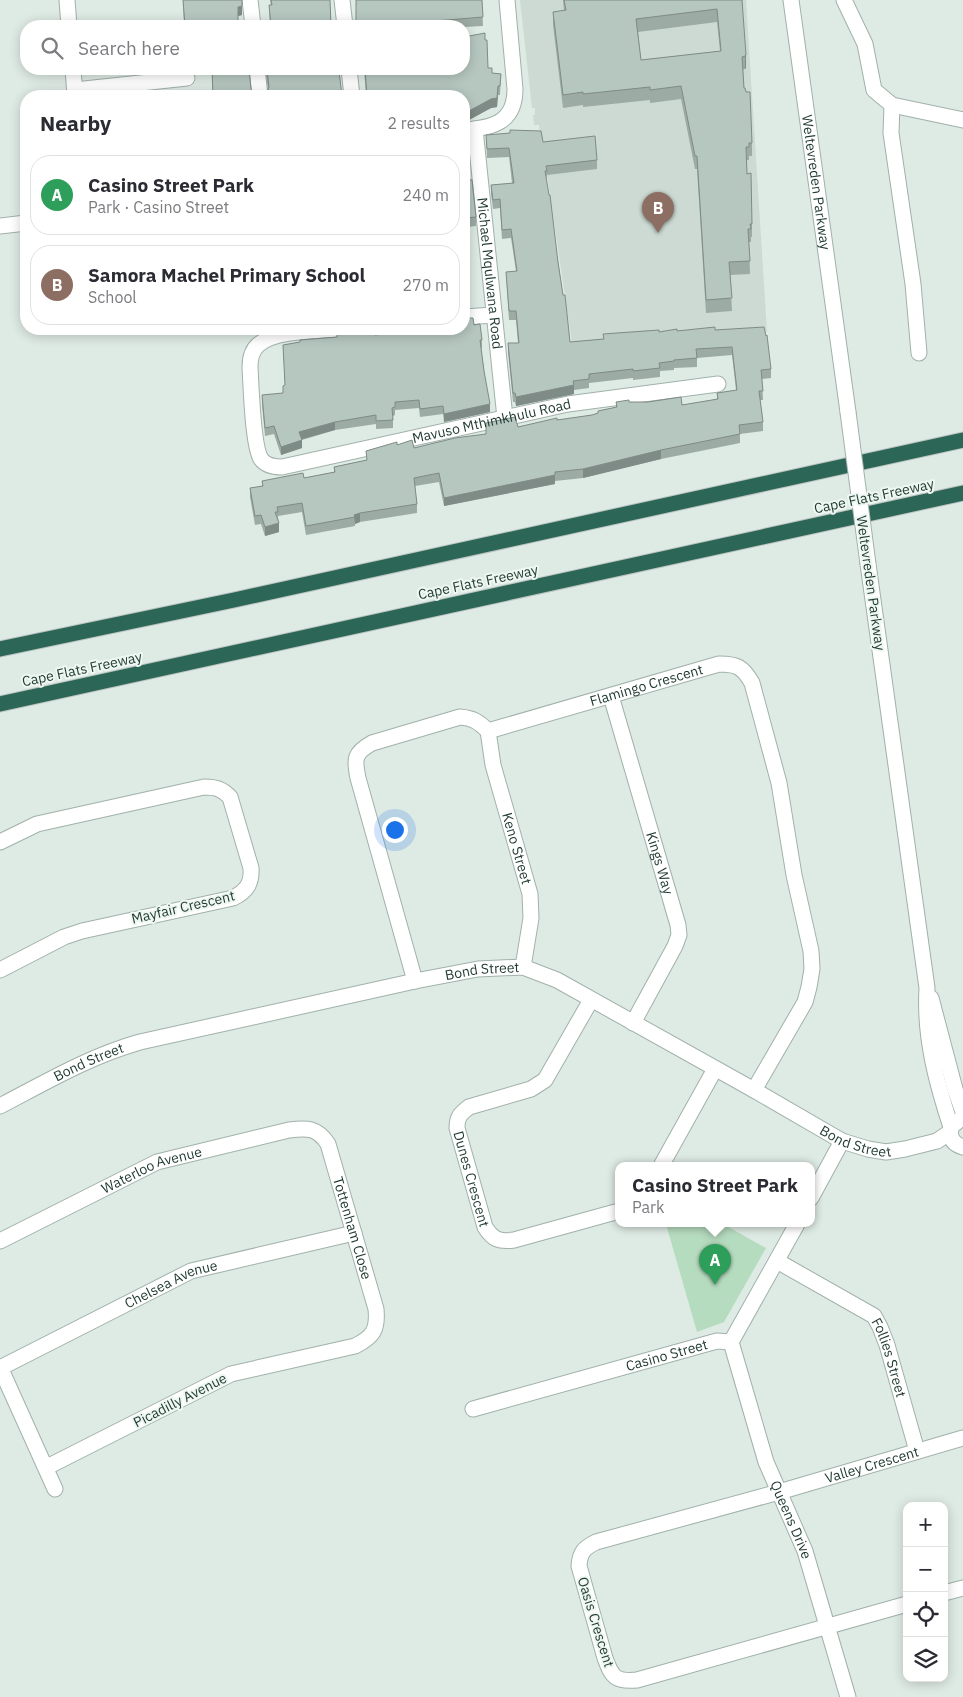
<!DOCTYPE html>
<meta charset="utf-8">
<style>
body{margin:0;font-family:"IBM Plex Sans",sans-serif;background:#f7f7f7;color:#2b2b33}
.controls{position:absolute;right:15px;bottom:15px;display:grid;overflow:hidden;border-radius:10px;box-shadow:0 2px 12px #0003}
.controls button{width:45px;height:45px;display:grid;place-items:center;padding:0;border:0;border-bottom:1px solid #e1e1e2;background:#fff;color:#2b2b33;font:25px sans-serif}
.you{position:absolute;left:394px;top:829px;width:18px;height:18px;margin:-12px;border:4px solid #fff;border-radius:50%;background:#1a73e8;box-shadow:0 0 0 8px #1a73e833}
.badge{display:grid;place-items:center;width:32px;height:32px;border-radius:50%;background:#111827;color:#fff;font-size:16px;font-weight:700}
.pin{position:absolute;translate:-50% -41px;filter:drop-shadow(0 1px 2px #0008)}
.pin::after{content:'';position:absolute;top:26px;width:18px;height:15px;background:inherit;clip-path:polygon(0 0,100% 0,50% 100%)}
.popup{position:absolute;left:615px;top:1162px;width:200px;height:65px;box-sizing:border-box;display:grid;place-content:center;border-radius:10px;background:#fff;filter:drop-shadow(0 1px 4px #0005);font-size:16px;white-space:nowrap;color:#7c7c81}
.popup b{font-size:19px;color:#2b2b33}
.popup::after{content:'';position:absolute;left:50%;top:100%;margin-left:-10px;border:10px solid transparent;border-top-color:#fff}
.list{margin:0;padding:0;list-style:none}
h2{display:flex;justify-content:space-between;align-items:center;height:65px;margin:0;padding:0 20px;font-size:21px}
h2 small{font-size:16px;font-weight:400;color:#7c7c81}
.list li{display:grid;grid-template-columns:32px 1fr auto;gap:15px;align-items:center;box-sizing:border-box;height:80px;margin:0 10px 10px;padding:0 10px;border:1px solid #e1e1e2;border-radius:20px}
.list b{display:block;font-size:19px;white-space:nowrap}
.list p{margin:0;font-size:16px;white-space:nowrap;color:#7c7c81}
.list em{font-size:16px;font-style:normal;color:#7c7c81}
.icon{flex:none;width:28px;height:28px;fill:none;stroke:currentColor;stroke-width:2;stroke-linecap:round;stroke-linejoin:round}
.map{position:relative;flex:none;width:963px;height:1697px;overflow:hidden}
.search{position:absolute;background:#fff;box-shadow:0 2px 12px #0003;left:20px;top:20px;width:450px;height:55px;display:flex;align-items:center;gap:12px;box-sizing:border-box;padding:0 18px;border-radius:20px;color:#7c7c81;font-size:19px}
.panel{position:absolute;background:#fff;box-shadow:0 2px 12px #0003;left:20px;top:90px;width:450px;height:245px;border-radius:20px}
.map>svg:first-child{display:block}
.built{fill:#ccdad3}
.green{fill:#b6dcbf}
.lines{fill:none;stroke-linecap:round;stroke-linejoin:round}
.minor-casing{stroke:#a1b1ab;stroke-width:17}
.tertiary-casing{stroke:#a1b1ab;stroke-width:17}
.motorway-casing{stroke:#bcc4c1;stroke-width:17}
.minor{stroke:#fff;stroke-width:15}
.tertiary{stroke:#fff;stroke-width:15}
.motorway{stroke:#2b6657;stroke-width:15}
.tertiary-bridge-casing{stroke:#a1b1ab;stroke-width:17;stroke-linecap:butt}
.tertiary-bridge{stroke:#fff;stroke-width:15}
.wall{fill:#9daba5;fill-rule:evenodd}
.shaded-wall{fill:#7f8b86}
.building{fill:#b6c7c0;stroke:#7f8b86;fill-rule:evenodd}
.labels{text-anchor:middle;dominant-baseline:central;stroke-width:4;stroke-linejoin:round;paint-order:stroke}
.street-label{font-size:14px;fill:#1f3931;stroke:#eef7f2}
</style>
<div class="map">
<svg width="963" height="1697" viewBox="0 0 963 1697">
<rect width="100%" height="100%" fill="#deeae4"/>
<path class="built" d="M520,0H746L767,332L572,343L541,135L540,134L539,125H534L533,115H535V108H532Z"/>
<path class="green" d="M666,1224H723L766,1248L724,1322L697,1332Z"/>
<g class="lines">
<defs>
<g id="minor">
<path d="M67,0L69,26"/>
<path d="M250,0L253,26"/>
<path d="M342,0L345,26"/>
<path d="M844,0L865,44L874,90L892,105L963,120"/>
<path d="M73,69L75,96"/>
<path d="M257,69L260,96"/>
<path d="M349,69L352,96"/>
<path d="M75,90L187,78"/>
<path d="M892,105L891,133L913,284L919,353"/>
<path id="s1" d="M475,129L505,418"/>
<path d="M464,130C492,128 515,123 515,89L507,0"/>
<path d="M0,226L26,223"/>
<path d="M464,317L494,315"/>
<path id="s2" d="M339,329C317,331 274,330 258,345C251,351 250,359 250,367C251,386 253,447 261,459C266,466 274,467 282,467L568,404L718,384"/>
<path id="s3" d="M611,696L678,925L679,935L675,946L633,1023"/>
<path id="s4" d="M488,731L493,765L530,894L531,918L523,967"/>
<path d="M0,842L37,824L204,787C216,787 222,789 230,797L251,868C252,883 247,891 233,898L82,931L64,937L0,970"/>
<path id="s5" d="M415,981L358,778C354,759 354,753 372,743L460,717C473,718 479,722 488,731L719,664C737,664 743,667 752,683L779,783L794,875L811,951L812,969L809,987L805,1002L754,1090"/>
<path id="s6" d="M591,1000L545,1080L531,1089L469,1107C460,1114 457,1117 457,1128L485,1227C493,1240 500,1242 514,1240L619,1211"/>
<path id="s7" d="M0,1106C46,1082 90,1056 140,1042L415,981L478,969L523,967L557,980L754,1090L842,1141L868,1149L886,1152L905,1149L937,1141L950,1132"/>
<path d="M661,1166L715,1069"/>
<path d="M811,1198L842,1141"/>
<path id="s8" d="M0,1241L157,1162L289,1130C307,1128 317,1127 328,1144L376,1309C378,1330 373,1337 355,1346L231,1374L47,1467"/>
<path id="s9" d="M777,1261L874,1316L880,1327L887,1345L917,1451"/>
<path id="s10" d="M731,1342L766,1462L805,1551L848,1697"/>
<path d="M731,1342L797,1224"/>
<path d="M0,1367L55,1489"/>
<path id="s11" d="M0,1368L191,1271L354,1233"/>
<path id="s12" d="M473,1409L717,1341L731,1342"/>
<path d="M944,1593L963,1588"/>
<path id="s13" d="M907,1604L637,1680C615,1682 612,1677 605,1658L579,1566C580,1552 584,1548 596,1542L779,1492L963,1438"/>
</g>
<g id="tertiary">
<path id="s14" d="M791,0L848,412"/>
<path d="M868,564L927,988C924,1036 936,1081 951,1127"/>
<path d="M931,998L955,1089L963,1112"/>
<path d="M958,1121L951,1127C949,1138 953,1144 963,1147"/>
</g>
<g id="motorway">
<path d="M0,649L234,600L963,440"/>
<path d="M0,704L963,493"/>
</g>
</defs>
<use href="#minor" class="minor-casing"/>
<use href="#tertiary" class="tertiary-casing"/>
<use href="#motorway" class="motorway-casing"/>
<use href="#minor" class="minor"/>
<use href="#tertiary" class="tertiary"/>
<use href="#motorway" class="motorway"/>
<defs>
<path id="tertiary-bridge" d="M848,412L868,564"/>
</defs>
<use href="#tertiary-bridge" class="tertiary-bridge-casing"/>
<use href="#tertiary-bridge" class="tertiary-bridge"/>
</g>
<g class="wall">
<path d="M183,0L242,15L238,16V26H184Z"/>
<path d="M270,0H330L331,26H270L269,5H271Z"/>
<path d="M356,0H482L483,26L464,27V26H356Z"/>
<path d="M563,0H742L746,68L745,69L743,70L744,88L752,143V156H749V160H746L747,174L752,224V237H751V242H749L750,274L730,275L732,311L706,313L697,169H695L681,99L650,103V100L583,107V105L563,108L553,25V12L564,11ZM717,22L720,51L641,60L638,32Z"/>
<path d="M488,68L492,73L501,74L500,95H498L497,107L491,108L469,120L464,121V96H366L364,69Z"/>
<path d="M199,69H249L213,96L212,74L199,75Z"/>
<path d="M265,69H332V71L266,94L268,89Z"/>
<path d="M464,130L469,150V159H466V177L476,217V226L467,227V245H464Z"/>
<path d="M486,135L543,142L597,160V169L547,175L546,180L570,342L603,339L659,332L715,330L771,369V378L762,379L763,400H760L763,422V431L740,434V443L661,459L583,478L555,481V484L444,506L439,482L415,486L417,504V513L360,522L355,524V526L306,535L302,512L278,516L279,532L265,536L261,524L255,525L250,497V488L262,486V481L304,478L334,472V467L366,460L397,445L414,448L486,435V423L518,427L592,415L598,413V411L616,407V402H629L682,405L717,399V393L736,390L732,355L697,358V367L674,368V370L660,371V377L633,380V378L589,383V388L574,390V394L516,406L515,402H513L508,352V343H518L516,320H509L506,272L516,271L511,238L502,239L500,208L493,209L491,194V185L512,183L509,157L487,158Z"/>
<path d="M474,325L482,340V348H481L490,412L444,422L443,414L420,417L419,408L395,410V415L393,416V428L376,429V424L335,430L302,440V448L281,455L274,434L265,436L262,404V395L283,393V386H285L283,345L404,331V329Z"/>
<path d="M235,329H248L235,330Z"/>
<path d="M250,329H268L260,332H250Z"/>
</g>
<g class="shaded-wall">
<path d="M242,6V15L238,16V7Z"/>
<path d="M746,55V68L745,69V56Z"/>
<path d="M498,86V95L497,107L491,108L469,120V111Z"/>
<path d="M260,329H268L260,332Z"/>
<path d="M574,385V394L516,406V397Z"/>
<path d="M490,404V412L444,422V414Z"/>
<path d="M335,422V430L299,440V432Z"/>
<path d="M302,440V448L281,455V447Z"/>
<path d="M661,450V459L583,478V469Z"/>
<path d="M555,475V484L444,506V498Z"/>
<path d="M360,513V522L355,524L354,515Z"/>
<path d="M279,523V532L265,536V527Z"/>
</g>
<g class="building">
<path d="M183,0H242V6L238,7V26H185Z"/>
<path d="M271,0H330L331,26H271L269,5H272Z"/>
<path d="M356,0H482L483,17L399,24L356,23Z"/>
<path d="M564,0H742L746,55L745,56L742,57L744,88H745L746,92H750L752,143H749V147H746L747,174L751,173L752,224H750L751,229H748L750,261L729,262L732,298L706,300L697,156H695L681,86L650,90V87L583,94V92L563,95L553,12L566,10ZM717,9L721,51L641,60L636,19Z"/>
<path d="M485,33V40H487L488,68H492V73L501,74L500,86H498L497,98L491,99L469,111L464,112V96H382V95L367,96L365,69H464V37Z"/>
<path d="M212,69H249L251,89L253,93L260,96H213Z"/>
<path d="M267,69H332V71H339L342,96H261L266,94L269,87Z"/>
<path d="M464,130H467L469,150H465L466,177V179L472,180L476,217L466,218L467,236H464Z"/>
<path d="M510,130L541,131L543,142L595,136L597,160L546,166L547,171H545L549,195H550L558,262L563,295H565L570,342L604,339L603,334L659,330V332L677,329V331L715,327V330L764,327L766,336L767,335L771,369L761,370L763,391H759L763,422L739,425L740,434L661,450L583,469L555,472V475L444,498L439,473L414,478L417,504L360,513L354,515L355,517L306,526L302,503L277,507L278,512H275L279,523L265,527L261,515L255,516L250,488L263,486L262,481L303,473L304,478L335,472L334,467L367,460L366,451L397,442V445L412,440L414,448L455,438L486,434V423L515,417L518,427L557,418V420L592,415L598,413V411L617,407L616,402L629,400V402H648L681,397L682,405L718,399L717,393L737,390L732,347L696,349L697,358L674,360V361L659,363L660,368L633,371V369L589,374V379L573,381L574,385L516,397L515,393H513L508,343H519L516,311H509L506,272L517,271L511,229L502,230L500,199L493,200L491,185L514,183L509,148L487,149L486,135L510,133Z"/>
<path d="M464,318H473L474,325L480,324L482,340H480L484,371L490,404L444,414L443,406L420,409L419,400L395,402V407L392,408L393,420L376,421V415L335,422L299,432L302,440L281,447L274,426L265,428L262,395L283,393V386L285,385L283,345L300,342V340L337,337V334L375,330V335L404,331V329H464Z"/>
</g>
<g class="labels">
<g class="street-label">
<text stroke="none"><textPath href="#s14" startOffset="184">Weltevreden Parkway</textPath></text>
<text stroke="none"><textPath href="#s1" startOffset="145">Michael Mqulwana Road</textPath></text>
<text stroke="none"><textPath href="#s2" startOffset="439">Mavuso Mthimkhulu Road</textPath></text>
<text transform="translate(874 496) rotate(-12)">Cape Flats Freeway</text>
<text transform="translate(478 582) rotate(-12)">Cape Flats Freeway</text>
<text transform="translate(871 583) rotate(82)">Weltevreden Parkway</text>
<text transform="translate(82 669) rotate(-12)">Cape Flats Freeway</text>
<text stroke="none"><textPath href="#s5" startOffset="542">Flamingo Crescent</textPath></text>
<text stroke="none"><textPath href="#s4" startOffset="121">Keno Street</textPath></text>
<text stroke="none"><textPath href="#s3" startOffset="174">Kings Way</textPath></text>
<text transform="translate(183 907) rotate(-13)">Mayfair Crescent</text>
<text stroke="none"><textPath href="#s7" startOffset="504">Bond Street</textPath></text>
<text stroke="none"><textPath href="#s7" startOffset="99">Bond Street</textPath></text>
<text stroke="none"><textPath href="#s7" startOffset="922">Bond Street</textPath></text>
<text stroke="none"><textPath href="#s8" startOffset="168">Waterloo Avenue</textPath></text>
<text stroke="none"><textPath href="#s6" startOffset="252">Dunes Crescent</textPath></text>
<text stroke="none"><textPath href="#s8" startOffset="444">Tottenham Close</textPath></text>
<text stroke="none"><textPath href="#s11" startOffset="191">Chelsea Avenue</textPath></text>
<text stroke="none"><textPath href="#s12" startOffset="201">Casino Street</textPath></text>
<text stroke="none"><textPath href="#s9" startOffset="156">Follies Street</textPath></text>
<text transform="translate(180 1400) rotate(-27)">Picadilly Avenue</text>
<text stroke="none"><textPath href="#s13" startOffset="738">Valley Crescent</textPath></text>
<text stroke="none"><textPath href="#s10" startOffset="188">Queens Drive</textPath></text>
<text transform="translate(596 1622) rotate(73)">Oasis Crescent</text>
</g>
</g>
</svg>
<div class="controls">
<button>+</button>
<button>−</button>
<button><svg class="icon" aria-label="locate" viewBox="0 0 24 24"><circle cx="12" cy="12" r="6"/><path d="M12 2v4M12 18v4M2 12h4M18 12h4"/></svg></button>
<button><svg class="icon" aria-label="layers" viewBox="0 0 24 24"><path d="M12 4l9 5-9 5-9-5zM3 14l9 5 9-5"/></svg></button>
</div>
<div class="you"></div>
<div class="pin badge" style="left:715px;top:1285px;background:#2e9e5b">A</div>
<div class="popup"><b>Casino Street Park</b>Park</div>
<div class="pin badge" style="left:658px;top:233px;background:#8d6e63">B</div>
<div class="search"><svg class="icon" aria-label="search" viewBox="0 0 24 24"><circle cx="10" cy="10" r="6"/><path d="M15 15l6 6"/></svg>Search here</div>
<section class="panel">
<h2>Nearby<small>2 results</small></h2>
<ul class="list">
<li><span class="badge" style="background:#2e9e5b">A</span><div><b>Casino Street Park</b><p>Park · Casino Street</p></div><em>240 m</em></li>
<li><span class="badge" style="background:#8d6e63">B</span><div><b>Samora Machel Primary School</b><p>School</p></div><em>270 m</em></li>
</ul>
</section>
</div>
